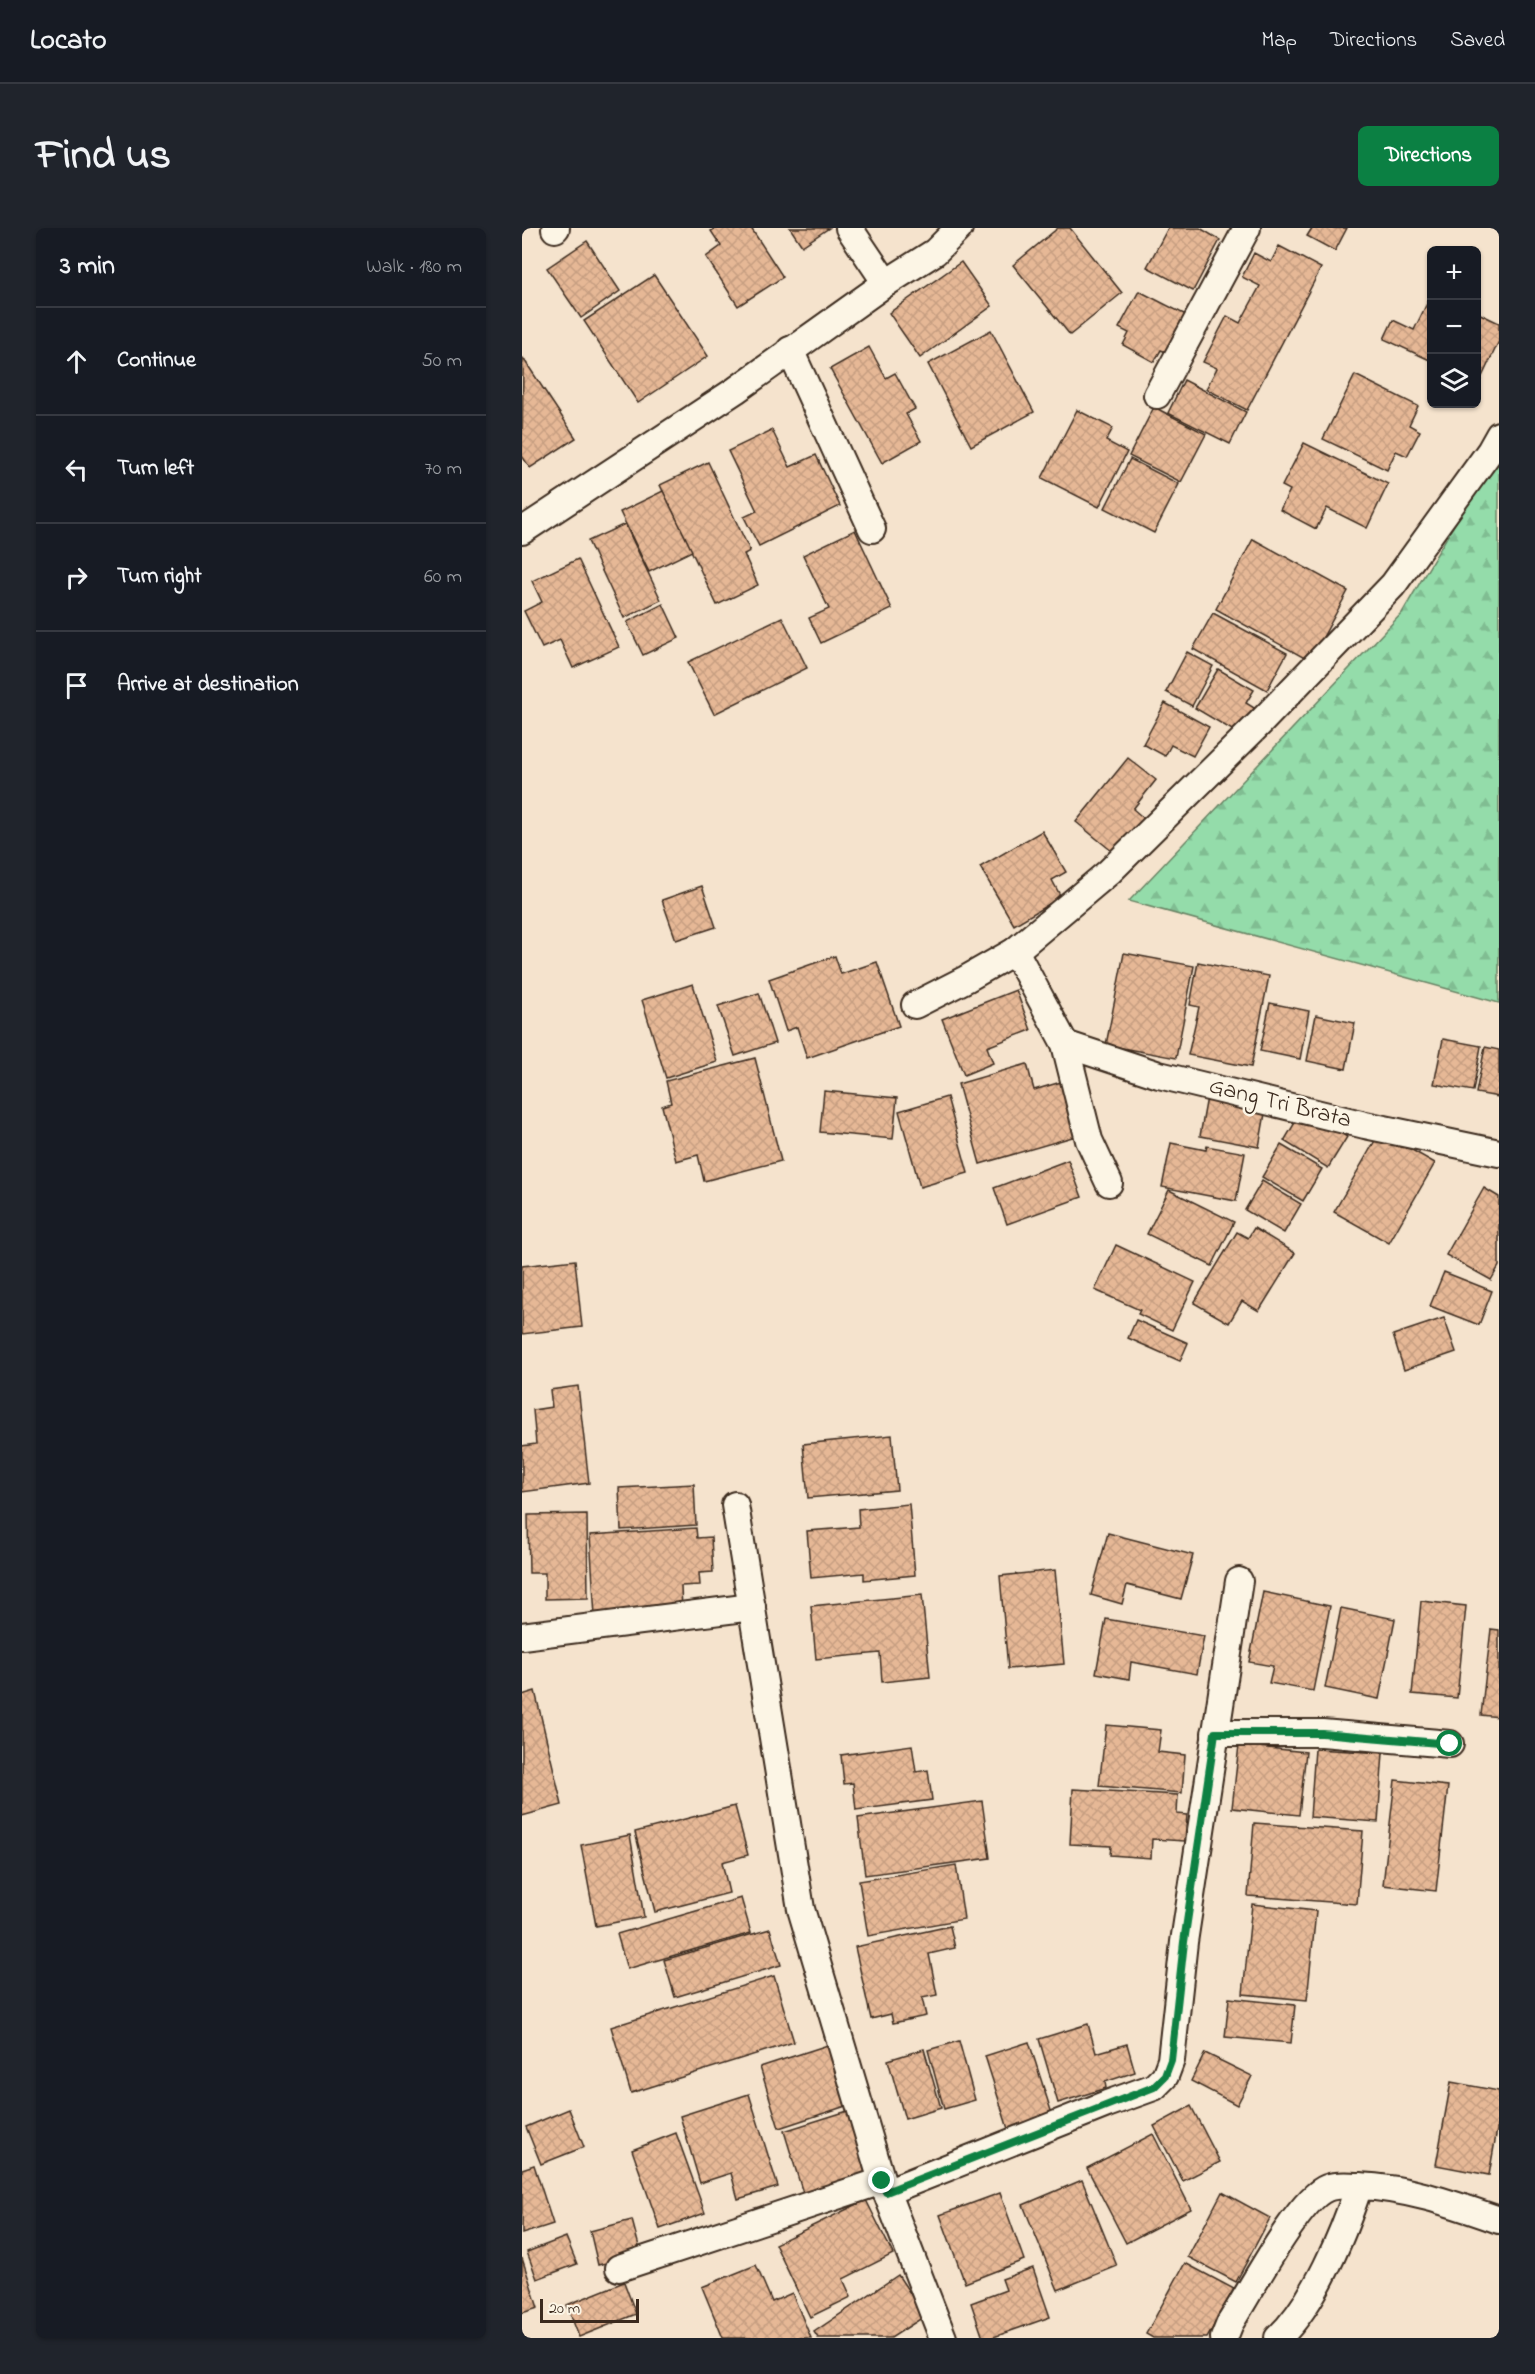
<!DOCTYPE html>
<meta charset="utf-8">
<style>
body{margin:0;font-family:"Indie Flower",sans-serif;background:#20242c;color:#f1f3f6}
.controls{position:absolute;right:18px;top:18px;display:grid;overflow:hidden;border-radius:9px;box-shadow:0 2px 4px #0004}
.controls button{width:54px;height:54px;display:grid;place-items:center;padding:0;border:0;border-bottom:2px solid #363941;background:#171b24;color:#f1f3f6;font:30px sans-serif}
.scale{position:absolute;left:18px;bottom:15px;width:99px;box-sizing:border-box;padding-left:6px;border:3px solid #3b2a1e;border-top:0;font-size:16px;line-height:21px;white-space:nowrap;color:#3b2a1e;-webkit-text-stroke:4px #fcf5e5;paint-order:stroke}
.stop{position:absolute;width:18px;height:18px;margin:-14px;border:4px solid #0b8043;border-radius:50%;background:#fff}
.stop.end{background:#0b8043;border-color:#fff;box-shadow:0 2px 6px #0008}
.list{margin:0;padding:0;list-style:none}
h2{display:flex;justify-content:space-between;align-items:center;height:78px;margin:0;padding:0 24px;font-size:26px}
h2 small{font-size:20px;font-weight:400;color:#9ea1a6}
.list li{display:grid;grid-template-columns:39px 1fr auto;gap:18px;align-items:center;box-sizing:border-box;height:108px;padding:0 24px;border-top:2px solid #363941}
.list b{display:block;font-size:22px;white-space:nowrap}
.list em{font-size:20px;font-style:normal;color:#9ea1a6}
.icon{flex:none;width:33px;height:33px;fill:none;stroke:currentColor;stroke-width:2;stroke-linecap:round;stroke-linejoin:round}
.map{position:relative;flex:none;width:977px;height:2110px;overflow:hidden;border-radius:9px}
header{display:flex;align-items:center;gap:36px;box-sizing:border-box;height:84px;padding:0 30px;background:#171b24;border-bottom:2px solid #363941}
header strong{font-size:28px}
nav{display:flex;gap:33px;margin-inline-start:auto;font-size:21px}
.intro{display:flex;align-items:center;justify-content:space-between;box-sizing:border-box;height:144px;padding:0 36px}
h1{margin:0;font-size:42px}
.button{padding:15px 27px;border-radius:9px;background:#0b8043;color:#fff;font-size:21px;font-weight:700}
main{display:flex;gap:36px;padding:0 36px}
aside{flex:1;background:#171b24;border-radius:9px;box-shadow:0 2px 4px #0004}
.map>svg:first-child{display:block}
.forest{fill:url(#forest-firs);stroke:#688364;stroke-width:1.5}
.building{fill:url(#building-cross-hatch);stroke:#3b2a1e;stroke-width:1.5}
.lines{fill:none;stroke-linecap:round;stroke-linejoin:round}
.street-casing{stroke:#3b2a1e;stroke-width:30}
.street{stroke:#fcf5e5;stroke-width:26}
.route{stroke:#0b8043;stroke-width:8}
.labels{text-anchor:middle;dominant-baseline:central;stroke-width:5;stroke-linejoin:round;paint-order:stroke}
.street-label{font-size:24px;fill:#3b2a1e;stroke:#fcf5e5}
</style>
<header>
<strong>Locato</strong>
<nav><a>Map</a><a>Directions</a><a>Saved</a></nav>
</header>
<div class="intro"><h1>Find us</h1><a class="button">Directions</a></div>
<main>
<aside>
<h2>3 min<small>Walk · 180 m</small></h2>
<ul class="list">
<li><svg class="icon" aria-label="ahead" viewBox="0 0 24 24"><path d="M12 20V5M6 11l6-6 6 6"/></svg><div><b>Continue</b></div><em>50 m</em></li>
<li><svg class="icon" aria-label="left" viewBox="0 0 24 24"><path d="M17 20v-9H6M10 6l-5 5 5 5"/></svg><div><b>Turn left</b></div><em>70 m</em></li>
<li><svg class="icon" aria-label="right" viewBox="0 0 24 24"><path d="M7 20v-9h11M14 6l5 5-5 5"/></svg><div><b>Turn right</b></div><em>60 m</em></li>
<li><svg class="icon" aria-label="arrive" viewBox="0 0 24 24"><path d="M6 21V4h12l-3 4 3 4H6"/></svg><div><b>Arrive at destination</b></div></li>
</ul>
</aside>
<div class="map">
<svg width="977" height="2110" viewBox="0 0 977 2110">
<defs>
<pattern id="forest-firs" width="22" height="20" patternUnits="userSpaceOnUse" patternTransform="scale(1.5)"><rect width="22" height="20" fill="#94dcaa"/><path d="M5 1l3.5 6h-7zM16 11l3.5 6h-7z" fill="#80bd92"/></pattern>
<pattern id="building-cross-hatch" width="8" height="8" patternUnits="userSpaceOnUse" patternTransform="scale(1.5)"><rect width="8" height="8" fill="#e6b896"/><path d="M0 0l8 8M0 8l8-8" fill="none" stroke="#c69e81"/></pattern>
</defs>
<rect width="100%" height="100%" fill="#f5e3cd"/>
<filter id="ink" filterUnits="userSpaceOnUse"><feTurbulence type="fractalNoise" baseFrequency=".0167" numOctaves="2"/><feDisplacementMap in="SourceGraphic" scale="12" xChannelSelector="R" yChannelSelector="G"/><feConvolveMatrix kernelMatrix="1 2 1 2 8 2 1 2 1" color-interpolation-filters="sRGB"/></filter>
<g filter="url(#ink)">
<path class="forest" d="M977,221V775L607,673L880,385Z"/>
<g class="building">
<path d="M194,0H229L261,49L216,78L184,29L199,18L189,3Z"/>
<path d="M268,0H307L280,18Z"/>
<path d="M536,0H548L600,65L548,107L491,37Z"/>
<path d="M646,0H678L698,12L671,63L625,39Z"/>
<path d="M790,0H825L813,23L785,8Z"/>
<path d="M65,13L98,63L59,90L25,40Z"/>
<path d="M757,18L799,40L725,182L684,161L695,140L681,134L705,88L718,95L738,58L720,49L732,25L749,34Z"/>
<path d="M439,34L470,78L398,130L367,85Z"/>
<path d="M132,47L186,128L116,175L62,93Z"/>
<path d="M617,63L668,89L649,126L639,122L632,134L601,117L607,105L597,100Z"/>
<path d="M910,65V133L862,111L871,92L892,102Z"/>
<path d="M954,84L977,95V113L957,155L954,153Z"/>
<path d="M469,102L512,184L449,218L406,136Z"/>
<path d="M347,119L364,150L373,145L393,181L384,186L399,213L360,235L308,141Z"/>
<path d="M1,130L54,210L8,240L0,228Z"/>
<path d="M833,147L896,178L887,197L898,203L885,228L874,223L865,242L801,211Z"/>
<path d="M662,152L724,184L708,216L646,185Z"/>
<path d="M632,179L684,206L659,254L607,228Z"/>
<path d="M555,182L591,200L584,213L605,224L577,279L520,250Z"/>
<path d="M250,202L268,239L294,227L318,278L237,318L222,289L235,283L206,223Z"/>
<path d="M782,215L866,256L845,300L805,280L794,301L758,282L768,262L760,258Z"/>
<path d="M608,231L657,256L632,305L583,280Z"/>
<path d="M186,234L228,323L222,326L236,357L195,377L138,257Z"/>
<path d="M141,263L170,323L127,344L98,284Z"/>
<path d="M103,296L139,372L102,390L66,313Z"/>
<path d="M333,302L370,381L299,415L287,390L307,381L281,327Z"/>
<path d="M731,311L826,363L788,433L694,381Z"/>
<path d="M56,331L97,419L51,440L38,412L20,420L2,383L20,374L10,353Z"/>
<path d="M141,376L157,410L121,427L105,394Z"/>
<path d="M691,385L765,425L745,462L671,421Z"/>
<path d="M260,389L285,440L192,486L166,434Z"/>
<path d="M665,424L691,438L670,478L644,464Z"/>
<path d="M696,441L732,462L724,475L737,483L722,509L673,480Z"/>
<path d="M643,475L687,499L671,528L649,517L643,528L621,516Z"/>
<path d="M606,530L634,552L611,581L625,593L596,628L554,594Z"/>
<path d="M520,603L544,644L530,652L539,669L492,697L458,639Z"/>
<path d="M180,658L194,699L154,712L140,672Z"/>
<path d="M602,725L672,738L654,830L584,817Z"/>
<path d="M313,728L319,746L355,734L377,798L285,830L275,799L264,803L247,751Z"/>
<path d="M676,734L747,748L729,839L666,827L677,779L668,777Z"/>
<path d="M171,756L195,834L144,850L120,772Z"/>
<path d="M494,762L509,802L465,819L471,835L442,847L420,791Z"/>
<path d="M237,765L253,815L213,828L196,778Z"/>
<path d="M748,775L787,783L778,831L738,823Z"/>
<path d="M794,787L833,795L824,841L785,833Z"/>
<path d="M921,811L959,818L951,863L912,856Z"/>
<path d="M963,819L977,822V869L954,865Z"/>
<path d="M233,830L259,933L182,953L176,927L154,933L140,878L149,875L144,853Z"/>
<path d="M505,836L512,862L539,854L554,908L458,936L436,856Z"/>
<path d="M302,863L375,870L371,911L298,904Z"/>
<path d="M425,869L446,945L398,959L377,883Z"/>
<path d="M685,869L744,880L737,919L678,908Z"/>
<path d="M781,881L825,909L806,940L762,913Z"/>
<path d="M858,904L913,935L867,1015L812,984Z"/>
<path d="M649,915L684,922L685,918L723,925L714,973L640,959Z"/>
<path d="M759,917L800,941L781,973L740,949Z"/>
<path d="M546,932L560,969L485,996L472,960Z"/>
<path d="M740,953L779,976L762,1005L723,982Z"/>
<path d="M962,960L977,969V1038L969,1052L924,1027Z"/>
<path d="M647,962L712,994L690,1038L625,1006Z"/>
<path d="M732,1000L773,1025L737,1083L720,1073L707,1095L672,1075L715,1004L726,1010Z"/>
<path d="M594,1017L673,1054L650,1102L616,1086L618,1082L573,1062Z"/>
<path d="M53,1032L60,1099L0,1106V1038Z"/>
<path d="M922,1044L970,1063L957,1097L908,1078Z"/>
<path d="M922,1090L934,1124L882,1142L871,1107Z"/>
<path d="M614,1092L666,1115L658,1133L606,1110Z"/>
<path d="M56,1158L67,1255L0,1264V1218L14,1216L11,1182L30,1179L28,1162Z"/>
<path d="M370,1207L375,1262L286,1270L281,1216Z"/>
<path d="M172,1256L174,1297L99,1302L97,1260Z"/>
<path d="M387,1276L393,1347L342,1352V1345L289,1350L285,1303L337,1299L336,1281Z"/>
<path d="M65,1286L66,1370L23,1371V1345H7L6,1287Z"/>
<path d="M174,1300L175,1310L189,1309L191,1344L177,1345L178,1357L159,1358L160,1383L73,1389L68,1307Z"/>
<path d="M586,1305L671,1327L659,1371L605,1357L600,1376L569,1367Z"/>
<path d="M533,1342L542,1436L486,1441L478,1348Z"/>
<path d="M741,1364L808,1378L791,1463L747,1455L751,1438L727,1434Z"/>
<path d="M400,1367L408,1449L360,1454L358,1425L294,1431L289,1378Z"/>
<path d="M899,1373L944,1378L935,1470L890,1466Z"/>
<path d="M819,1380L873,1391L857,1471L803,1460Z"/>
<path d="M584,1391L682,1408L675,1446L609,1434L607,1451L574,1445Z"/>
<path d="M969,1401L977,1402V1489L959,1487Z"/>
<path d="M13,1463L40,1577L0,1588V1467Z"/>
<path d="M584,1497L639,1502L636,1524L663,1527L660,1565L577,1558Z"/>
<path d="M390,1517L394,1544L406,1542L410,1572L334,1582L331,1555L322,1556L319,1527Z"/>
<path d="M717,1517L784,1524L777,1587L710,1580Z"/>
<path d="M793,1521L861,1525L856,1594L788,1589Z"/>
<path d="M873,1552L926,1558L914,1663L861,1657Z"/>
<path d="M551,1561L656,1567L655,1586L665,1587L663,1613L630,1611L629,1630L588,1627L589,1618L548,1616Z"/>
<path d="M460,1573L468,1630L343,1647L336,1590Z"/>
<path d="M213,1578L226,1627L200,1634L207,1665L133,1684L113,1604Z"/>
<path d="M732,1595L841,1603L835,1676L726,1668Z"/>
<path d="M108,1607L122,1689L74,1698L59,1617Z"/>
<path d="M434,1637L442,1691L346,1708L337,1653Z"/>
<path d="M219,1670L229,1705L105,1741L95,1706Z"/>
<path d="M730,1676L794,1683L785,1772L721,1766Z"/>
<path d="M428,1698L433,1720L407,1726L415,1767L400,1770L404,1788L371,1795L369,1786L349,1791L333,1719Z"/>
<path d="M248,1701L259,1737L153,1769L142,1732Z"/>
<path d="M252,1748L272,1814L109,1865L89,1799Z"/>
<path d="M707,1770L773,1777L769,1815L703,1809Z"/>
<path d="M566,1796L574,1825L605,1816L613,1844L583,1854L584,1860L536,1875L517,1811Z"/>
<path d="M437,1813L453,1872L422,1881L406,1822Z"/>
<path d="M507,1814L531,1889L487,1904L463,1828Z"/>
<path d="M312,1815L330,1876L257,1900L238,1839Z"/>
<path d="M402,1821L419,1880L383,1891L366,1832Z"/>
<path d="M683,1825L730,1848L715,1877L669,1853Z"/>
<path d="M929,1854L977,1863V1890L967,1947L914,1937Z"/>
<path d="M227,1866L256,1959L216,1971L209,1945L178,1955L158,1888Z"/>
<path d="M669,1878L698,1934L661,1953L632,1898Z"/>
<path d="M47,1881L62,1919L19,1936L4,1899Z"/>
<path d="M332,1881L353,1950L283,1972L262,1903Z"/>
<path d="M154,1905L183,1985L138,2001L110,1922Z"/>
<path d="M631,1906L669,1981L604,2015L565,1940Z"/>
<path d="M12,1937L31,1996L0,2006V1941Z"/>
<path d="M560,1952L595,2038L536,2062L501,1977Z"/>
<path d="M700,1964L748,1990L714,2054L666,2029Z"/>
<path d="M478,1965L502,2032L443,2055L418,1987Z"/>
<path d="M344,1972L371,2026L321,2051L329,2069L288,2089L253,2016Z"/>
<path d="M110,1992L119,2026L76,2037L68,2003Z"/>
<path d="M44,2009L55,2036L15,2051L5,2024Z"/>
<path d="M0,2030L16,2080L0,2085Z"/>
<path d="M663,2035L712,2061L685,2110H631L624,2106Z"/>
<path d="M234,2037L250,2074L270,2065L289,2110H201L180,2059Z"/>
<path d="M511,2040L528,2089L469,2110H461L449,2075L484,2062L480,2051Z"/>
<path d="M376,2047L403,2088L369,2110H296L292,2104Z"/>
<path d="M102,2054L114,2086L57,2109L45,2077Z"/>
</g>
<g class="lines">
<defs>
<g id="street">
<path d="M327,0L364,55"/>
<path d="M33,1L34,0"/>
<path d="M268,122L350,301"/>
<path d="M635,167L725,0"/>
<path d="M0,303L214,162L364,55L413,24L437,0"/>
<path d="M493,723L543,816L567,912L587,955"/>
<path d="M393,777L444,751L493,723L587,644L738,495L871,357L968,223L977,207"/>
<path d="M543,816L637,847L843,897L977,925"/>
<path d="M213,1277L279,1681L360,1953L421,2110"/>
<path d="M0,1408L230,1379"/>
<path d="M693,1505H800L928,1516"/>
<path d="M364,1964L585,1876L632,1859L643,1848L649,1832L662,1714L717,1353"/>
<path d="M97,2040L360,1953"/>
<path d="M702,2110L708,2095C727,2066 776,1971 805,1960C815,1956 827,1958 837,1958"/>
<path d="M756,2110C793,2075 821,2006 837,1958C887,1960 931,1976 977,1992"/>
</g>
</defs>
<use href="#street" class="street-casing"/>
<use href="#street" class="street"/>
</g>
</g>
<g class="lines" filter="url(#ink)">
<path class="route" d="M360,1953L364,1964L632,1859L643,1848L649,1832L662,1714L693,1505H800L928,1516"/>
</g>
<g class="labels">
<g class="street-label">
<text transform="translate(758 876) rotate(14)">Gang Tri Brata</text>
</g>
</g>
</svg>
<div class="controls">
<button>+</button>
<button>−</button>
<button><svg class="icon" aria-label="layers" viewBox="0 0 24 24"><path d="M12 4l9 5-9 5-9-5zM3 14l9 5 9-5"/></svg></button>
</div>
<div class="scale">20 m</div>
<div class="stop" style="left:928px;top:1516px"></div>
<div class="stop end" style="left:360px;top:1953px"></div>
</div>
</main>
